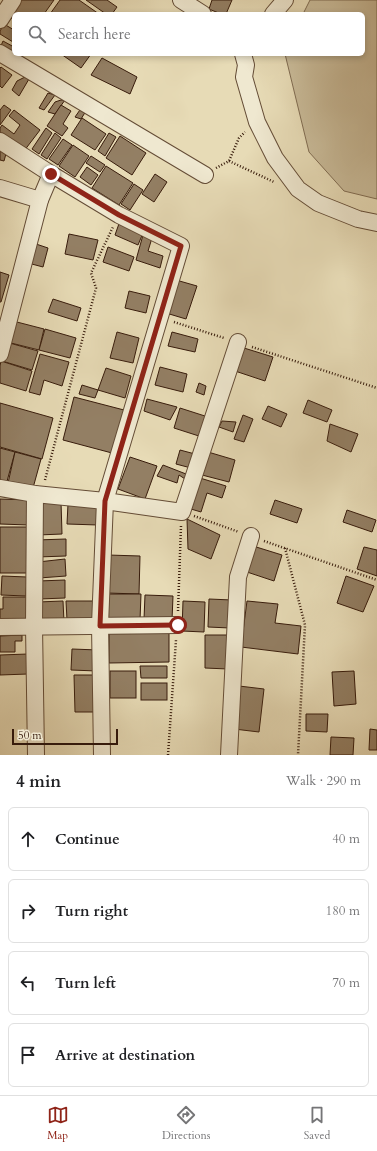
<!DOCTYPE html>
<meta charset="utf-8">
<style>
body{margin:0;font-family:Cardo,serif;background:#f2f2f2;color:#202124}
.scale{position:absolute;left:12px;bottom:10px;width:106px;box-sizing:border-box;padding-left:4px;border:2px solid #381c0c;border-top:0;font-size:11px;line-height:14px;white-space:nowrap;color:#381c0c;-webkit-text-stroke:3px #efe8d0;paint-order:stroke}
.stop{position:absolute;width:12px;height:12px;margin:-9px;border:3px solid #8f2418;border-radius:50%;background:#fff}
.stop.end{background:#8f2418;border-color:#fff;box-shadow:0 1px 4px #0008}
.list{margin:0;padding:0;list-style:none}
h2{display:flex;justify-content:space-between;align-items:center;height:52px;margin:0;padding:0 16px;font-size:17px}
h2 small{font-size:13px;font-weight:400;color:#757577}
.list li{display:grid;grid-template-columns:26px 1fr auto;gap:12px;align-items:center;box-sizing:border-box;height:64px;margin:0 8px 8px;padding:0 8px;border:1px solid #e0e0e0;border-radius:6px}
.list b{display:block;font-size:15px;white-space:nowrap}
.list em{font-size:13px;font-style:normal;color:#757577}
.icon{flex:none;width:22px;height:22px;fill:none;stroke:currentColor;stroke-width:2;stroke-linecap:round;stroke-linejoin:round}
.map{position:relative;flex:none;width:377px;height:755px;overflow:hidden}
.search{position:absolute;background:#fff;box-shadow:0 2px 6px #0003;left:12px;right:12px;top:12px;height:44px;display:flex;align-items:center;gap:10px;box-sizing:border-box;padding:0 14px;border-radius:6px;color:#757577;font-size:15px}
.sheet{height:340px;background:#fff}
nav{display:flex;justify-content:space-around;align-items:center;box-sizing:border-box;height:56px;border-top:1px solid #e0e0e0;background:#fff;font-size:11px;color:#757577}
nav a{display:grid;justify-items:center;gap:2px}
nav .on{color:#8f2418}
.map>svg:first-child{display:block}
.green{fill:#c9bb99;stroke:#806c52}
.building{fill:#937f64;stroke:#381c0c}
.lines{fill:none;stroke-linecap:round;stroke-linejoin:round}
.minor-casing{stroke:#644c36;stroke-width:18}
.path{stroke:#381c0c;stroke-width:2.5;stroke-dasharray:1 2;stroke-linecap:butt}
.minor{stroke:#efe8d0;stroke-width:16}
.route{stroke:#8f2418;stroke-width:5}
</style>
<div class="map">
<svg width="377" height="755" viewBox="0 0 377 755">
<rect width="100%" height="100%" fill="#e7dbb6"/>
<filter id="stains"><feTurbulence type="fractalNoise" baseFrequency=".005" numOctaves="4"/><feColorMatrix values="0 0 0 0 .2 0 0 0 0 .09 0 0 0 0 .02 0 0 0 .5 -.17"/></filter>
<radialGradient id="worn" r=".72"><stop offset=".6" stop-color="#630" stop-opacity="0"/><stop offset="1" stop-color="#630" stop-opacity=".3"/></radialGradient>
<path class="green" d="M310,0H377V199L344,191L309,152L285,54H363V14H303Z"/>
<g class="building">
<path d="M16,0H54L44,14H14V20L6,15Z"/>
<path d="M60,0H79L99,14H50Z"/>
<path d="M86,0H107L117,7L112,14H106Z"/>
<path d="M212,0H232L226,14H221L209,9Z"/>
<path d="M4,24L14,30L13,42L0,34V31Z"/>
<path d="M3,41L14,47L11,53L0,48Z"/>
<path d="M61,54H91L81,68Z"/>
<path d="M102,58L137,77L130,94L91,75Z"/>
<path d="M1,67L12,75L2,88L0,86V68Z"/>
<path d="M27,76L29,79L19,96L12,90L17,81Z"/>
<path d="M48,93L55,95L44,110L39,108Z"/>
<path d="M61,100H65L55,114L48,112L55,102Z"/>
<path d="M4,105L11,110L0,125V110Z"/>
<path d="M61,105L71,111L63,124L68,128L62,136L47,126Z"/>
<path d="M82,107L86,111L81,119L75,117Z"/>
<path d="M14,110L40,130L24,151L0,133V128L2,125L14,134L20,125L9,116Z"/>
<path d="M82,118L106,134L95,150L71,135Z"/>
<path d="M46,128L52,133L39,154L32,149Z"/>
<path d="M55,133L61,138L47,159L41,155Z"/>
<path d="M109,133L116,137L105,156L98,151Z"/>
<path d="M120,136L146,153L132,175L106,158Z"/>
<path d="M63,139L72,145L58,165L49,159Z"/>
<path d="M73,145L89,156L75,177L59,166Z"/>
<path d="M0,147L7,150L4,161L0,160Z"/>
<path d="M91,156L105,165L100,172L86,163Z"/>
<path d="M106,166L133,183L119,205L92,188Z"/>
<path d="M87,167L98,175L91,185L80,177Z"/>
<path d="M155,174L167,182L154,202L142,194Z"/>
<path d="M134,184L143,190L130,210L121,204Z"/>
<path d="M121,218L143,233L138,245L115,235Z"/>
<path d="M69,234L98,240L93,260L65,254Z"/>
<path d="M143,235L152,238L148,251L163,256L160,268L136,260Z"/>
<path d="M33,243L48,248L43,267L28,263Z"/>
<path d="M108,247L134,257L129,271L103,262Z"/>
<path d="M0,272L9,275L1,302H0Z"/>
<path d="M176,280L197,286L186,319L166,313Z"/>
<path d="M129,291L150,296L146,313L125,308Z"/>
<path d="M53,299L81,308L77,321L48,312Z"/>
<path d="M13,321L44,329L39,350L7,342Z"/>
<path d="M45,329L76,338L70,358L39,350Z"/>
<path d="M117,332L139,338L133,363L110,358Z"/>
<path d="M172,332L198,339L195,352L168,346Z"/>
<path d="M6,342L38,351L32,370L2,361Z"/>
<path d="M244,348L273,357L265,381L235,371Z"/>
<path d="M40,354L69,362L62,386L44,380L40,395L29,392Z"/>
<path d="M1,361L32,371L26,391L0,383V366Z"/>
<path d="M160,367L187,374L183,392L155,385Z"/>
<path d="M106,368L131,376L125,398L98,390Z"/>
<path d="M199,383L206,386L204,395L196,392Z"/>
<path d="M82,385L98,390L95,398L79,394Z"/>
<path d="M74,397L124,410L112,453L63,440Z"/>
<path d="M147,399L177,407L170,420L144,411Z"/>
<path d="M308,400L332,410L327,422L303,413Z"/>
<path d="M0,403L53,418L42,459L0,447Z"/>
<path d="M268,406L287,414L281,427L262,419Z"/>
<path d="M180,408L208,417L202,437L174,428Z"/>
<path d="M243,415L253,419L244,442L234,439Z"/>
<path d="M222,421L236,422L233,432L219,427Z"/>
<path d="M330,424L358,434L351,452L327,441Z"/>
<path d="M0,448L15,452L6,485L0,483Z"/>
<path d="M180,450L195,454L191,468L176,464Z"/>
<path d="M15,452L41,459L33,488L8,483Z"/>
<path d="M208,452L235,460L229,482L202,475Z"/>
<path d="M130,457L157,466L145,499L118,489Z"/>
<path d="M163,465L186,474L185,479L179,475L177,483L157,476Z"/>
<path d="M200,478L226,486L222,498L207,493L201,512L191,509Z"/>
<path d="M0,499L30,500L29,525L0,524Z"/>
<path d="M275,500L302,509L297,523L270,514Z"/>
<path d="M61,502L62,534L38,535L37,503Z"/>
<path d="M68,504L98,505V525L67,524Z"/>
<path d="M347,510L376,520L372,532L343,522Z"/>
<path d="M187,519L220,535L211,559L188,549Z"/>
<rect x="0" y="527" width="27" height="46"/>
<path d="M66,539V556L37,557L36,540Z"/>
<path d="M253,546L282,555L274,581L244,571Z"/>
<path d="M364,547L377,550V576L357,569Z"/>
<path d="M108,555L140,556L139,594L107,593Z"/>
<path d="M65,559L66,576L39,578L38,562Z"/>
<path d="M2,576L27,577L26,596L1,595Z"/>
<path d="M346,576L374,586L363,612L337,603Z"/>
<path d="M65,580V598L39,599L38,581Z"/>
<path d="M109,594H141L140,620L108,619Z"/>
<path d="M145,595L173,596L172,620L144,619Z"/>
<path d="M3,597H29V621H0V609H3Z"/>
<path d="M209,599L232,600L230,628L208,627Z"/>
<path d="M63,601L64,622L39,623L38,602Z"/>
<path d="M66,601H94L95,619L67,620Z"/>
<path d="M183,601L205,602L204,632L182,631Z"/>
<path d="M247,601L278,604L275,623L301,626L298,654L241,647Z"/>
<path d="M109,629H169V662L109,663Z"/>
<path d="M22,635V641H15V652H0V636Z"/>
<path d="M205,635H228V669L205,668Z"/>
<path d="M72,649L98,650L97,671L71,670Z"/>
<path d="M28,654V674L0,675V655Z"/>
<path d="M140,666H167V678H141Z"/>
<rect x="110" y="671" width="26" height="27"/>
<path d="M354,671L356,704L334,706L332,672Z"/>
<path d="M74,675H98L99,712H75Z"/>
<rect x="141" y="683" width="26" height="17"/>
<path d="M239,686L264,689L259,732L234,729Z"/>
<path d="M306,714H328L327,732L306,731Z"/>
<path d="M370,729L377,730V750H369Z"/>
<path d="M331,737L354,738L353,755H330Z"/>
</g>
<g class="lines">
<defs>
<g id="minor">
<path d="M181,0L203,14"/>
<path d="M273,14L285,0"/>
<path d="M0,20L13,0"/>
<path d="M0,53L205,175"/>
<path d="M243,54L246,65L244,77L257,122L275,158L298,189L318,203L358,219L377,223"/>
<path d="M0,141L51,174L119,215L181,246L105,501L100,625L102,755"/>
<path d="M0,188L40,200"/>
<path d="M0,354L40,200L51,174"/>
<path d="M0,488L35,494L105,501L182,512L238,342"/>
<path d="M35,494L34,626L36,755"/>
<path d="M0,627L178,625"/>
<path d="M229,755L238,577L251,536"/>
</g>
</defs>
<use href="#minor" class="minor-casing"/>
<g class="path">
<path d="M229,161L274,182"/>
<path d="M216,168L229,161L239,138L245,132"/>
<path d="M174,322L224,338"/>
<path d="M252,347L377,388"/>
<path d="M45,480L96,288L91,273L113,227"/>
<path d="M194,516L239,532"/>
<path d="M264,541L377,580"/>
<path d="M285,548L305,625L298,755"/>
<path d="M178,611L181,526"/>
<path d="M168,755L176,640"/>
</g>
<use href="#minor" class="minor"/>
</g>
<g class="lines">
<path class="route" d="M51,174L119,215L181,246L105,501L100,626L178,625"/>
</g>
<rect width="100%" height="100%" filter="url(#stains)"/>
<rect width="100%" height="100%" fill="url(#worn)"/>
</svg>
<div class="scale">50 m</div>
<div class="stop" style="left:178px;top:625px"></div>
<div class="stop end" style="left:51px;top:174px"></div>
<div class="search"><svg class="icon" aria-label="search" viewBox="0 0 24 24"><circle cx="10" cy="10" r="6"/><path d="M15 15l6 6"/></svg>Search here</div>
</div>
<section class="sheet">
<h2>4 min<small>Walk · 290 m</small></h2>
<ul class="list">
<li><svg class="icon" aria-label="ahead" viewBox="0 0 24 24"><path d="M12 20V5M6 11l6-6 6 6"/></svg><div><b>Continue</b></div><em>40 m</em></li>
<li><svg class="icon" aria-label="right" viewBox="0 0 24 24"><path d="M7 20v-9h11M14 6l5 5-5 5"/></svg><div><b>Turn right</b></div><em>180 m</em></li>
<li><svg class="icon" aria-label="left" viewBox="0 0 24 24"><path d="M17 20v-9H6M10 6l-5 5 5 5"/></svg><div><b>Turn left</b></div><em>70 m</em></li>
<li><svg class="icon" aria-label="arrive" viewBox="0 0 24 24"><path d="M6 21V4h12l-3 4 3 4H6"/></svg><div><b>Arrive at destination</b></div></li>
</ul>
</section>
<nav>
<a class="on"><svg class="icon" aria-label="map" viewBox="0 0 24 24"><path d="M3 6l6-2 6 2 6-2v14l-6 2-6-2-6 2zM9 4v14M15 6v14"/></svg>Map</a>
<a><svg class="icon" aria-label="directions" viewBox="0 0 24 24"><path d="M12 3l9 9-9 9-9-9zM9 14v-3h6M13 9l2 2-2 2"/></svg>Directions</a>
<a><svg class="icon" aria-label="saved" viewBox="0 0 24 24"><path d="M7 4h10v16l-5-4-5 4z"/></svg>Saved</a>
</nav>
